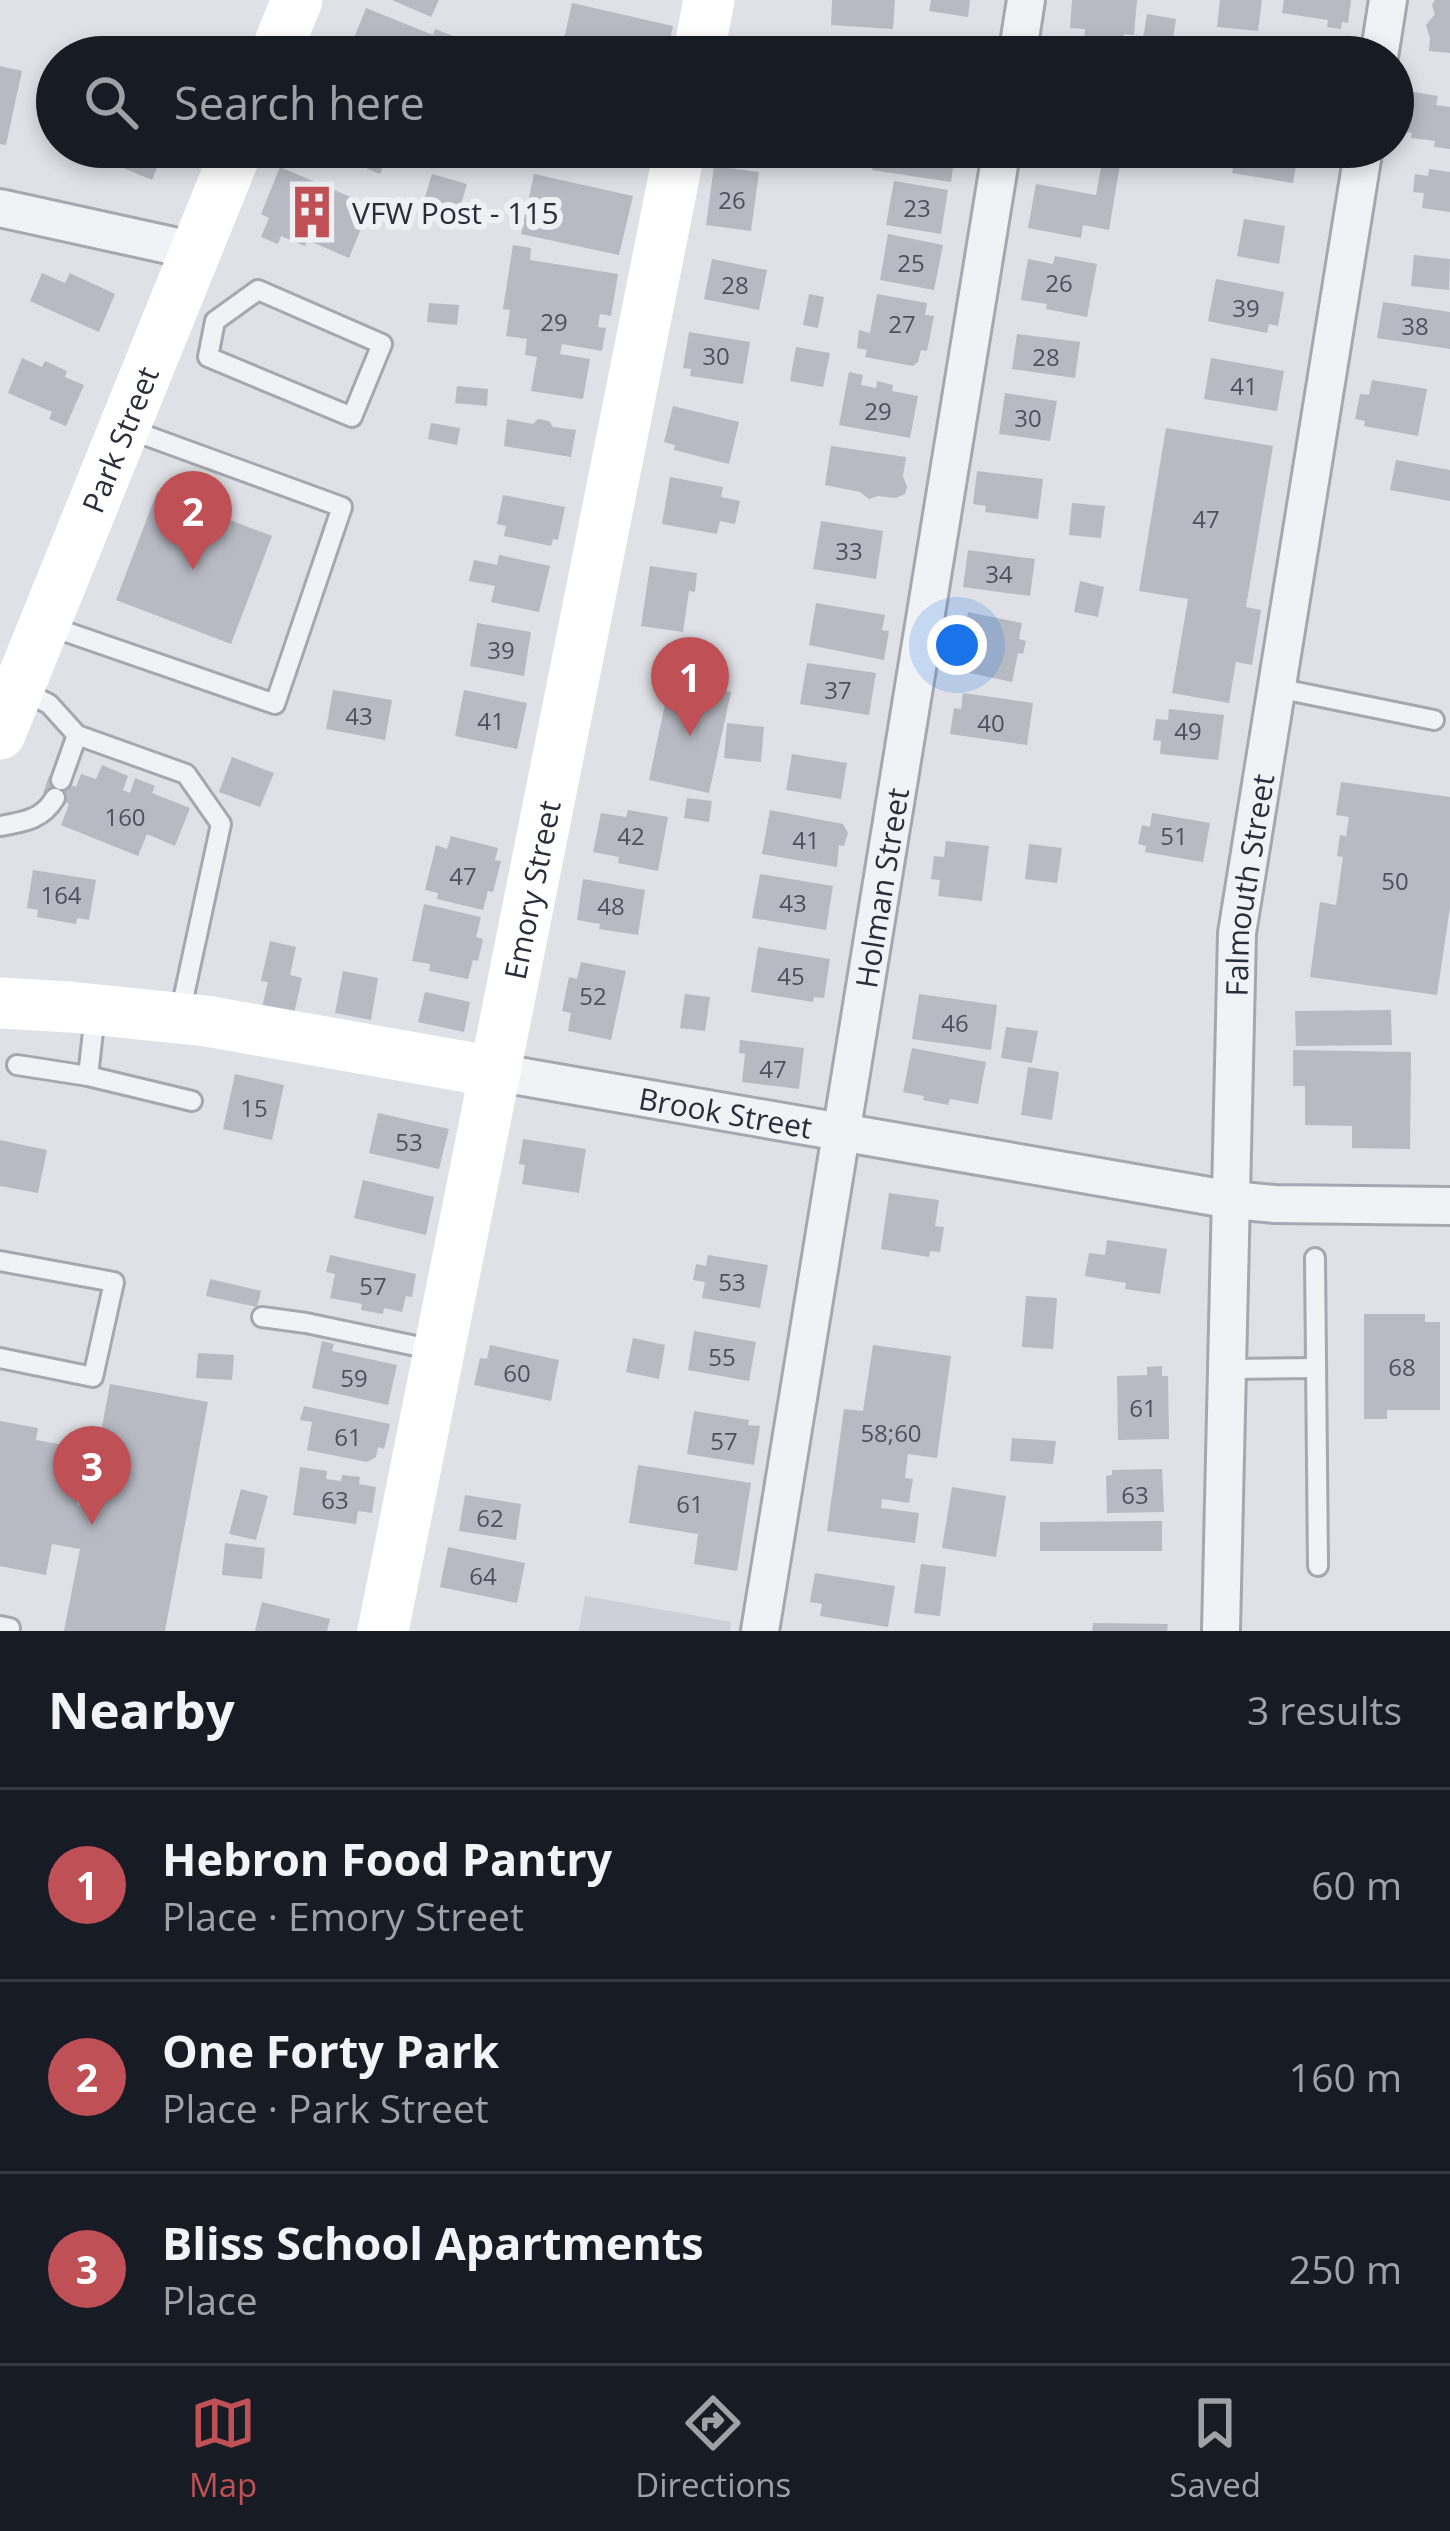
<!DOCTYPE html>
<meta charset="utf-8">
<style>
body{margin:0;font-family:"Open Sans",sans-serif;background:#20242c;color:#f1f3f6}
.you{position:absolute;left:957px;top:645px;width:42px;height:42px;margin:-30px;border:9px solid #fff;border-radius:50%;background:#1a73e8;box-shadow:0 0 0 18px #1a73e833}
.badge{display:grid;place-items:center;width:78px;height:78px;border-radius:50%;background:#bf5056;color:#fff;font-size:39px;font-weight:700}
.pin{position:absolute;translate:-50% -99px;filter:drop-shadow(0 3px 6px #0008)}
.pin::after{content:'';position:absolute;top:63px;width:42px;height:36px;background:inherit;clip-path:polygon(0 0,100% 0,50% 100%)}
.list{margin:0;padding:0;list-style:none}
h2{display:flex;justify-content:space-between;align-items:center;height:156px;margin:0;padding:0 48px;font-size:51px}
h2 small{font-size:39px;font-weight:400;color:#9ea1a6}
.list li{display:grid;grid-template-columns:78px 1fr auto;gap:36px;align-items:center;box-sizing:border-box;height:192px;padding:0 48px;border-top:3px solid #363941}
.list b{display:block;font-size:45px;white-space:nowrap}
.list p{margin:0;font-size:39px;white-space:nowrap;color:#9ea1a6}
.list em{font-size:39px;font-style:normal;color:#9ea1a6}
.icon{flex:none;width:66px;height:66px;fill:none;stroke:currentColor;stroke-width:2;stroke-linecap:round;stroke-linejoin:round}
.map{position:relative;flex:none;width:1450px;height:1631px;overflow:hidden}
.search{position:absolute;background:#171b24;box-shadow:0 6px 18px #0003;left:36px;right:36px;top:36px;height:132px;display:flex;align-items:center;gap:30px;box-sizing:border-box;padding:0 42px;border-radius:66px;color:#9ea1a6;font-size:45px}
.sheet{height:732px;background:#171b24}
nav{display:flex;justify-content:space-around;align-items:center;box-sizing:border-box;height:168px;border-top:3px solid #363941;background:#171b24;font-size:33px;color:#9ea1a6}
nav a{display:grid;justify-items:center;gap:6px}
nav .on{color:#bf5056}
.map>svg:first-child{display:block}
.built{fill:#cdd0d8}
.building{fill:#b7bac3}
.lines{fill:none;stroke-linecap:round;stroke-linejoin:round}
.lane-casing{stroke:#a5a8b0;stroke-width:24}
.street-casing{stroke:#a5a8b0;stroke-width:42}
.lane{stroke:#f1f2f5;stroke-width:18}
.street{stroke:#f1f2f5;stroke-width:36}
.secondary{stroke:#fff;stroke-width:51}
.labels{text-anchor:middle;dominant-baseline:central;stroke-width:12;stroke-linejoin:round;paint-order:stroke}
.number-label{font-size:24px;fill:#4d515e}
.poi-label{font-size:30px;fill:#2a2e3c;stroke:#eef0f4;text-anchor:start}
.street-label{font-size:30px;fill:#2a2e3c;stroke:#eef0f4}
</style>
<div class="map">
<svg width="1450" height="1631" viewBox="0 0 1450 1631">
<rect width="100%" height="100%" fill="#dfe1e7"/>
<path class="built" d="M585,1596L731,1622L730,1631H579Z"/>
<g class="building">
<path d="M392,0H439L431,17Z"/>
<path d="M832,0H895L893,29L831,25Z"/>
<path d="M931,0H970L968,17L929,11Z"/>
<path d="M1072,0H1137L1134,35L1124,34L1122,51L1084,47L1085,29L1070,28Z"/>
<path d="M1220,0H1262L1258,31L1217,27Z"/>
<path d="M1284,0H1351L1348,23L1342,22L1341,29L1327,27L1328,20L1282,13Z"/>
<path d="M1435,0H1450V53L1429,51L1430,38L1426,25L1435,14L1432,5Z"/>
<path d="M572,3L673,26L666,57H560Z"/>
<path d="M366,8L433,35L435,29L458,38L450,57H424L406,49L402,57H386L352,43Z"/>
<path d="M1147,14L1176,19L1171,50L1142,45Z"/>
<path d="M776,38L832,44L831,57H773Z"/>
<path d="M0,66L22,71L6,145L0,144Z"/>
<path d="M1408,91L1438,96L1436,105L1450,107V149L1434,147L1435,141L1411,138L1412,133L1402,131Z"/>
<path d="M93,147H166L152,180L90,154Z"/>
<path d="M355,147H398L395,156L389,153L380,174L349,161Z"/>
<path d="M722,147H790L785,167L721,152Z"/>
<path d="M876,147H956L951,182L872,170Z"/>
<path d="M1091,147H1123L1109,230L1083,225L1081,238L1028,228L1036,184L1096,195L1101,167L1088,165Z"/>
<path d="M1236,147H1299L1293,183L1232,173Z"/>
<path d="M714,166L759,172L751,231L706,225Z"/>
<path d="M280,167L360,201L356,210L367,214L349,258L307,240L305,246L281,236L278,244L261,237L269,218L261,214Z"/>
<path d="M1429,169L1450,172V212L1422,208L1424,193L1413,192L1415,174L1428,176Z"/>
<path d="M432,174L467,184L457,218L422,207Z"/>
<path d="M534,174L633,196L619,255L521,234Z"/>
<path d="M894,181L948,190L941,234L886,225Z"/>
<path d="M1244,219L1285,226L1279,264L1237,256Z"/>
<path d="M888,234L943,245L934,290L880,280Z"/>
<path d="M513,245L531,248L530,260L618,274L611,316L600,314L598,327L606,328L602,351L562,344L560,354L590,359L583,399L531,391L537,357L525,355L527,339L506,336L510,310L503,309Z"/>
<path d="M1414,255L1450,259L1449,290L1411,286Z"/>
<path d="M1055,256L1097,264L1087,317L1046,309L1047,304L1021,300L1028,259L1053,264Z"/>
<path d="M712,259L767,270L759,310L704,299Z"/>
<path d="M42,273L65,283L70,273L115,294L99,332L30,301Z"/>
<path d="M1216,279L1284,292L1278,326L1269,324L1267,333L1208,321Z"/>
<path d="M809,294L824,297L818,328L803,325Z"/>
<path d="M877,294L927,303L925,315L934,316L927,351L921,350L918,362L913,366L865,357L867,350L857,348L859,330L870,333Z"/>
<path d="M1383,302L1450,312V349L1377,338Z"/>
<path d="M429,303L459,305L457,325L427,322Z"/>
<path d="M689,332L750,342L743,384L690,376L691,369L683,368Z"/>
<path d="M1017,334L1080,342L1075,378L1012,369Z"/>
<path d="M796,347L830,353L823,387L790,381Z"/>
<path d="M22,358L42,367L45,361L67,371L65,377L84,385L66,426L49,419L52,412L8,393Z"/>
<path d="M1211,358L1284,371L1277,411L1204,399Z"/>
<path d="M849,372L863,375L861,385L876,388L877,381L893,385L892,391L918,396L910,438L839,425Z"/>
<path d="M1372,380L1427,389L1418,436L1364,426L1365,421L1355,419L1360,394L1369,395Z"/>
<path d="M457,386L488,389L487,406L455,403Z"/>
<path d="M1005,393L1057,401L1050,441L999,434Z"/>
<path d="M673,406L739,422L729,464L674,450L675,445L664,442Z"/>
<path d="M507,419L533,424L538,419L549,421L553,427L576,430L571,457L504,446Z"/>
<path d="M431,423L460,428L457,445L428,439Z"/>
<path d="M1166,428L1273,446L1246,607L1261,610L1252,665L1236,662L1229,703L1172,693L1188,599L1139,591Z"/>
<path d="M831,446L906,457L903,476L907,487L905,494L896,498L878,496L869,499L860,492L825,485Z"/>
<path d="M1396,460L1450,470V501L1390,490Z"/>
<path d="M977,471L1043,479L1038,519L985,512L986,506L973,504Z"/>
<path d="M670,477L723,487L721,497L740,501L735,524L720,521L717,534L662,524Z"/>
<path d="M157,492L272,536L231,644L116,600Z"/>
<path d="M503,495L565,507L558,540L553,539L551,546L504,536L506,526L497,524Z"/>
<path d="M1072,503L1105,506L1101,538L1069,535Z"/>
<path d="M821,521L883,531L876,579L813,569Z"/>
<path d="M968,550L1035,559L1030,596L963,587Z"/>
<path d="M499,555L550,566L539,612L491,602L495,586L469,581L474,560L497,565Z"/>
<path d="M650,566L697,573L695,592L689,591L683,632L641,626Z"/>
<path d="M1080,581L1104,587L1098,617L1074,612Z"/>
<path d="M816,603L885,615L882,630L889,631L884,660L809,645Z"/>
<path d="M968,612L1022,623L1019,639L1026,641L1023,654L1018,653L1012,682L956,670Z"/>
<path d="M477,623L531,632L524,676L470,666Z"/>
<path d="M807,663L876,673L869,715L800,704Z"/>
<path d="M670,680L731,692L709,793L649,780Z"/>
<path d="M333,690L392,700L385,740L326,729Z"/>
<path d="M464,690L527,703L517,749L455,736Z"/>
<path d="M963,693L1033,703L1027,745L950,734L954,708L961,709Z"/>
<path d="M1169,709L1224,715L1218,760L1160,754L1161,741L1153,740L1156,719L1168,720Z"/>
<path d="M727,723L764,727L761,762L724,758Z"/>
<path d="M792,754L847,763L841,799L786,790Z"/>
<path d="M232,757L274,773L260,807L219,792Z"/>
<path d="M102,765L128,776L123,790L130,793L135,778L155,786L152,793L190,808L175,846L147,834L138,856L61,825L69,804L43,793L49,776L76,787L81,774L96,779Z"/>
<path d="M1341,782L1450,797V907L1437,995L1310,977L1320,902L1336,905L1343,857L1337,856L1340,835L1346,836L1349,817L1336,815Z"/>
<path d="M687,798L712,801L709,822L684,818Z"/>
<path d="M628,810L668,817L658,871L618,863L619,857L593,852L601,813L626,817Z"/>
<path d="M770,810L843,824L848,833L844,846L839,845L837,867L762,854Z"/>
<path d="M1152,813L1210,823L1203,862L1145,852L1146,846L1138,844L1142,825L1150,827Z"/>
<path d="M451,836L498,848L495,860L501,861L493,892L488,891L483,910L437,899L438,893L425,890L436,845L447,849Z"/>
<path d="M946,841L989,846L982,901L938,896L940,880L931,879L934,856L944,857Z"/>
<path d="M1029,844L1062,848L1057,883L1025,879Z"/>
<path d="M33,870L96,880L89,920L77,918L76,924L37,917L38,910L27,908Z"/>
<path d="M760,874L833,886L826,930L752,918Z"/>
<path d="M583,879L645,890L638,935L599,929L600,924L577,920Z"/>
<path d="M424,904L481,917L476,937L483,939L478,961L473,960L468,979L429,971L430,964L412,961Z"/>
<path d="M270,941L296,947L290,975L302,978L294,1014L262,1007L268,982L261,981Z"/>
<path d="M758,947L830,959L824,998L814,997L813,1002L751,992Z"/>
<path d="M581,962L626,971L611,1040L568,1031L571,1013L562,1011L569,977L577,979Z"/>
<path d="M343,971L378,978L371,1020L335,1013Z"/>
<path d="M425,992L470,1002L464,1032L418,1022Z"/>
<path d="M685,994L710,997L705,1031L680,1028Z"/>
<path d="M919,994L997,1005L991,1050L912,1039Z"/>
<path d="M1391,1010L1392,1045L1296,1046L1295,1011Z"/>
<path d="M1006,1027L1038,1031L1032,1063L1001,1058Z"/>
<path d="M740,1040L804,1048L799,1089L742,1082L745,1054L739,1053Z"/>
<path d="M912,1048L986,1062L978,1104L950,1099L948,1105L923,1100L924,1096L903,1092Z"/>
<path d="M1293,1050L1411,1052L1410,1149L1352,1148V1126L1305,1125V1086H1293Z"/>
<path d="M1028,1067L1059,1072L1052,1120L1021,1115Z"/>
<path d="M235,1074L284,1085L272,1140L223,1129Z"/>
<path d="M378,1113L449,1129L439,1169L369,1153Z"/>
<path d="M523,1139L586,1149L579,1193L522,1184L525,1165L519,1164Z"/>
<path d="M0,1140L47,1150L38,1193L0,1186Z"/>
<path d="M363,1180L434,1197L426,1235L354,1218Z"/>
<path d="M889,1193L939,1200L935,1226L944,1227L940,1252L930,1251L929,1257L881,1249Z"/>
<path d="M1107,1240L1167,1249L1160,1294L1125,1289L1126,1283L1085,1276L1089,1253L1105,1255Z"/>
<path d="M330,1255L416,1274L412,1297L406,1296L402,1312L384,1308L383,1314L361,1310L362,1304L330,1298L335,1274L326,1272Z"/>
<path d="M708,1255L768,1265L760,1308L702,1298L705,1282L693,1280L696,1264L706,1266Z"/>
<path d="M210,1279L261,1291L257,1307L206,1296Z"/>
<path d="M1026,1296L1057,1298L1053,1349L1022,1347Z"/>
<path d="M1364,1314H1425V1322H1440V1410H1387V1419H1364Z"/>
<path d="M694,1331L756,1342L749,1381L688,1370Z"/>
<path d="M633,1338L665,1345L659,1379L626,1372Z"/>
<path d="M322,1341L334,1344L332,1351L397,1365L388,1405L312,1388Z"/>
<path d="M490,1345L559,1360L551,1401L474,1385L480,1358L487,1359Z"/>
<path d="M873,1345L951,1356L937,1458L908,1454L905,1478L913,1479L909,1503L882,1499L881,1508L919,1513L915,1543L827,1531L844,1409L863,1411Z"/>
<path d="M198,1353L234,1355L232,1380L196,1378Z"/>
<path d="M1162,1366V1376H1168L1169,1439L1118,1440L1117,1376L1147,1375V1367Z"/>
<path d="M110,1384L208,1402L165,1631H64L80,1549L52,1544L46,1575L0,1566V1421L38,1428L36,1440L69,1446L63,1479L82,1482L77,1505L87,1506Z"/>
<path d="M304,1406L390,1424L384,1449L378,1447L376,1457L367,1462L307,1450L312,1422L300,1420Z"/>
<path d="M694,1411L749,1420L748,1425L760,1426L754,1465L687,1454Z"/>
<path d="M1012,1438L1056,1441L1053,1464L1010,1461Z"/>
<path d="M638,1465L751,1483L737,1571L694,1564L698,1534L629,1523Z"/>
<path d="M300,1467L327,1471L326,1479L341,1481L342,1475L360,1477L359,1484L376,1487L372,1513L358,1511L356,1524L293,1515Z"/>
<path d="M1162,1469L1164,1512L1107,1513L1106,1476L1112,1475V1470Z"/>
<path d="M952,1487L1006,1496L996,1557L942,1548Z"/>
<path d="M241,1489L268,1496L256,1540L229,1534Z"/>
<path d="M465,1495L521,1504L516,1540L459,1531Z"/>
<path d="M1162,1521V1551H1040V1522Z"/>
<path d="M225,1543L265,1548L262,1579L222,1575Z"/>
<path d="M448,1547L525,1563L517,1603L440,1587Z"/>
<path d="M921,1564L946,1567L940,1616L914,1613Z"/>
<path d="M815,1573L895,1586L888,1627L820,1616L822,1604L810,1602Z"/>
<path d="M262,1602L330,1619L327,1631H255Z"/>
<path d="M1093,1623L1168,1624L1167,1631H1092Z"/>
</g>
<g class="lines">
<defs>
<g id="lane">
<path d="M258,290L382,344L352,417L208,357L215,321Z"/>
<path d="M49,626L275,704L342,507L128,429"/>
<path d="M1277,688L1434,720"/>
<path d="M19,689L49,704L77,735L186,774L221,824L180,1014"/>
<path d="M61,780L77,735"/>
<path d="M0,826C23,822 42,820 55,798"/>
<path d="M95,1014L88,1076L192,1101"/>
<path d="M17,1065L88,1076"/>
<path d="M1315,1258L1318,1566"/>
<path d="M0,1261L114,1282L93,1377L0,1358"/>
<path d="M262,1317L306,1323L435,1350"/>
<path d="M1227,1369L1316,1368"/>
<path d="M0,1626L10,1628"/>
</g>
<g id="street">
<path d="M1017,57L1026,0"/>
<path d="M1379,57L1388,0"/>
<path d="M0,208L196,251"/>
<path id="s1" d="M495,1072L1232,1200L1275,1204L1450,1206"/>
<path id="s2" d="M760,1631L1002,147"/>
<path id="s3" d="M1221,1631L1237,933L1364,147"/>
</g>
</defs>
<use href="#lane" class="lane-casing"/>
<use href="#street" class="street-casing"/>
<use href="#lane" class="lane"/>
<use href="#street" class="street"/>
<g class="secondary">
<path d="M274,57L297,0"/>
<path d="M698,57L709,0"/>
<path id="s4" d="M0,734L238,147"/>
<path d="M0,1003L70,1007L206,1021L495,1072"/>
<path id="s5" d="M383,1631L680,147"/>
</g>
</g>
<defs>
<symbol id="building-bare" viewBox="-9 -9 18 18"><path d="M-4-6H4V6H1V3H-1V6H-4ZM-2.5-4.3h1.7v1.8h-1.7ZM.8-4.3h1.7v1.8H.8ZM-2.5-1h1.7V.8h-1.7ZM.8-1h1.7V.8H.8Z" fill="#bf5056" stroke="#eef0f4" stroke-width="2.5" paint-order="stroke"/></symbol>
</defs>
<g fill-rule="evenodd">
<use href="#building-bare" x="274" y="174" width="76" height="76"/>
</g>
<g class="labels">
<g class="number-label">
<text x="732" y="199">26</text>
<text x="917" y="207">23</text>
<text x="911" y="262">25</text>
<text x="1059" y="282">26</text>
<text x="735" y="284">28</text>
<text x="1246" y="307">39</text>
<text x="554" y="321">29</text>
<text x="902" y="323">27</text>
<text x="1415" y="325">38</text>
<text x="716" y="355">30</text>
<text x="1046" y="356">28</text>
<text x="1244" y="385">41</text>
<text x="878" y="410">29</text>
<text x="1028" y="417">30</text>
<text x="1206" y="518">47</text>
<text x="849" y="550">33</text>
<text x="999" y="573">34</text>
<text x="501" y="649">39</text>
<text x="838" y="689">37</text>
<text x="359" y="715">43</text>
<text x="491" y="720">41</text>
<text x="991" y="722">40</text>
<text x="1188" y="730">49</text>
<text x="125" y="816">160</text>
<text x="631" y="835">42</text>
<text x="1174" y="835">51</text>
<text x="806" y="839">41</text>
<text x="463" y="875">47</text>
<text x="1395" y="880">50</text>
<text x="61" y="894">164</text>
<text x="793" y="902">43</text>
<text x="611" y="905">48</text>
<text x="791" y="975">45</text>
<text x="593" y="995">52</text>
<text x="955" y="1022">46</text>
<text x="773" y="1068">47</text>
<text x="254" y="1107">15</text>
<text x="409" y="1141">53</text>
<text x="732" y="1281">53</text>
<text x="373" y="1285">57</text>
<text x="722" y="1356">55</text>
<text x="1402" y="1366">68</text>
<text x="517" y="1372">60</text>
<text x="354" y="1377">59</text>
<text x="1143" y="1407">61</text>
<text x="891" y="1432">58;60</text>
<text x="348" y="1436">61</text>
<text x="724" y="1440">57</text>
<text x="1135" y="1494">63</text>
<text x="335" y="1499">63</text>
<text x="690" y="1503">61</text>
<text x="490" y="1517">62</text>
<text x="483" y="1575">64</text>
</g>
<g class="poi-label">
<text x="352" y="212">VFW Post - 115</text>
</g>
<g class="street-label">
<text stroke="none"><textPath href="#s4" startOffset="318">Park Street</textPath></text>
<text stroke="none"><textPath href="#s3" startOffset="747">Falmouth Street</textPath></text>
<text stroke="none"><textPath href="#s5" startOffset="756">Emory Street</textPath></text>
<text stroke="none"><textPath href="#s2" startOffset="753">Holman Street</textPath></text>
<text stroke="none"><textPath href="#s1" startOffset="234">Brook Street</textPath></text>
</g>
</g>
</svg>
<div class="you"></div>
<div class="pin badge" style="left:690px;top:736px">1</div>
<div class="pin badge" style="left:193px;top:570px">2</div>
<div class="pin badge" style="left:92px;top:1525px">3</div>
<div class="search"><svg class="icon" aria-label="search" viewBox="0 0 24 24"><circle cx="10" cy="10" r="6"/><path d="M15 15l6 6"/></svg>Search here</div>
</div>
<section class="sheet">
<h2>Nearby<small>3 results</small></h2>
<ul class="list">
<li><span class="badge">1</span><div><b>Hebron Food Pantry</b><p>Place · Emory Street</p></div><em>60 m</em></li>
<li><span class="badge">2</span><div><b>One Forty Park</b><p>Place · Park Street</p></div><em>160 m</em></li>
<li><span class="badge">3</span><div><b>Bliss School Apartments</b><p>Place</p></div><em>250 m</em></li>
</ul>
</section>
<nav>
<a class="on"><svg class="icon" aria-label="map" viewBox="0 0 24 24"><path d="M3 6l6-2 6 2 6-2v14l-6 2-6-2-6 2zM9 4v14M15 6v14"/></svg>Map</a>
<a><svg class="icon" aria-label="directions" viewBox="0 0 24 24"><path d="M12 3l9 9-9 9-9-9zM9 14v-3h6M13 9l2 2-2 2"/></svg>Directions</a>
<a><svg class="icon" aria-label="saved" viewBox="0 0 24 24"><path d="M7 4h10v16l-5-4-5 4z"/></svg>Saved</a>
</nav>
